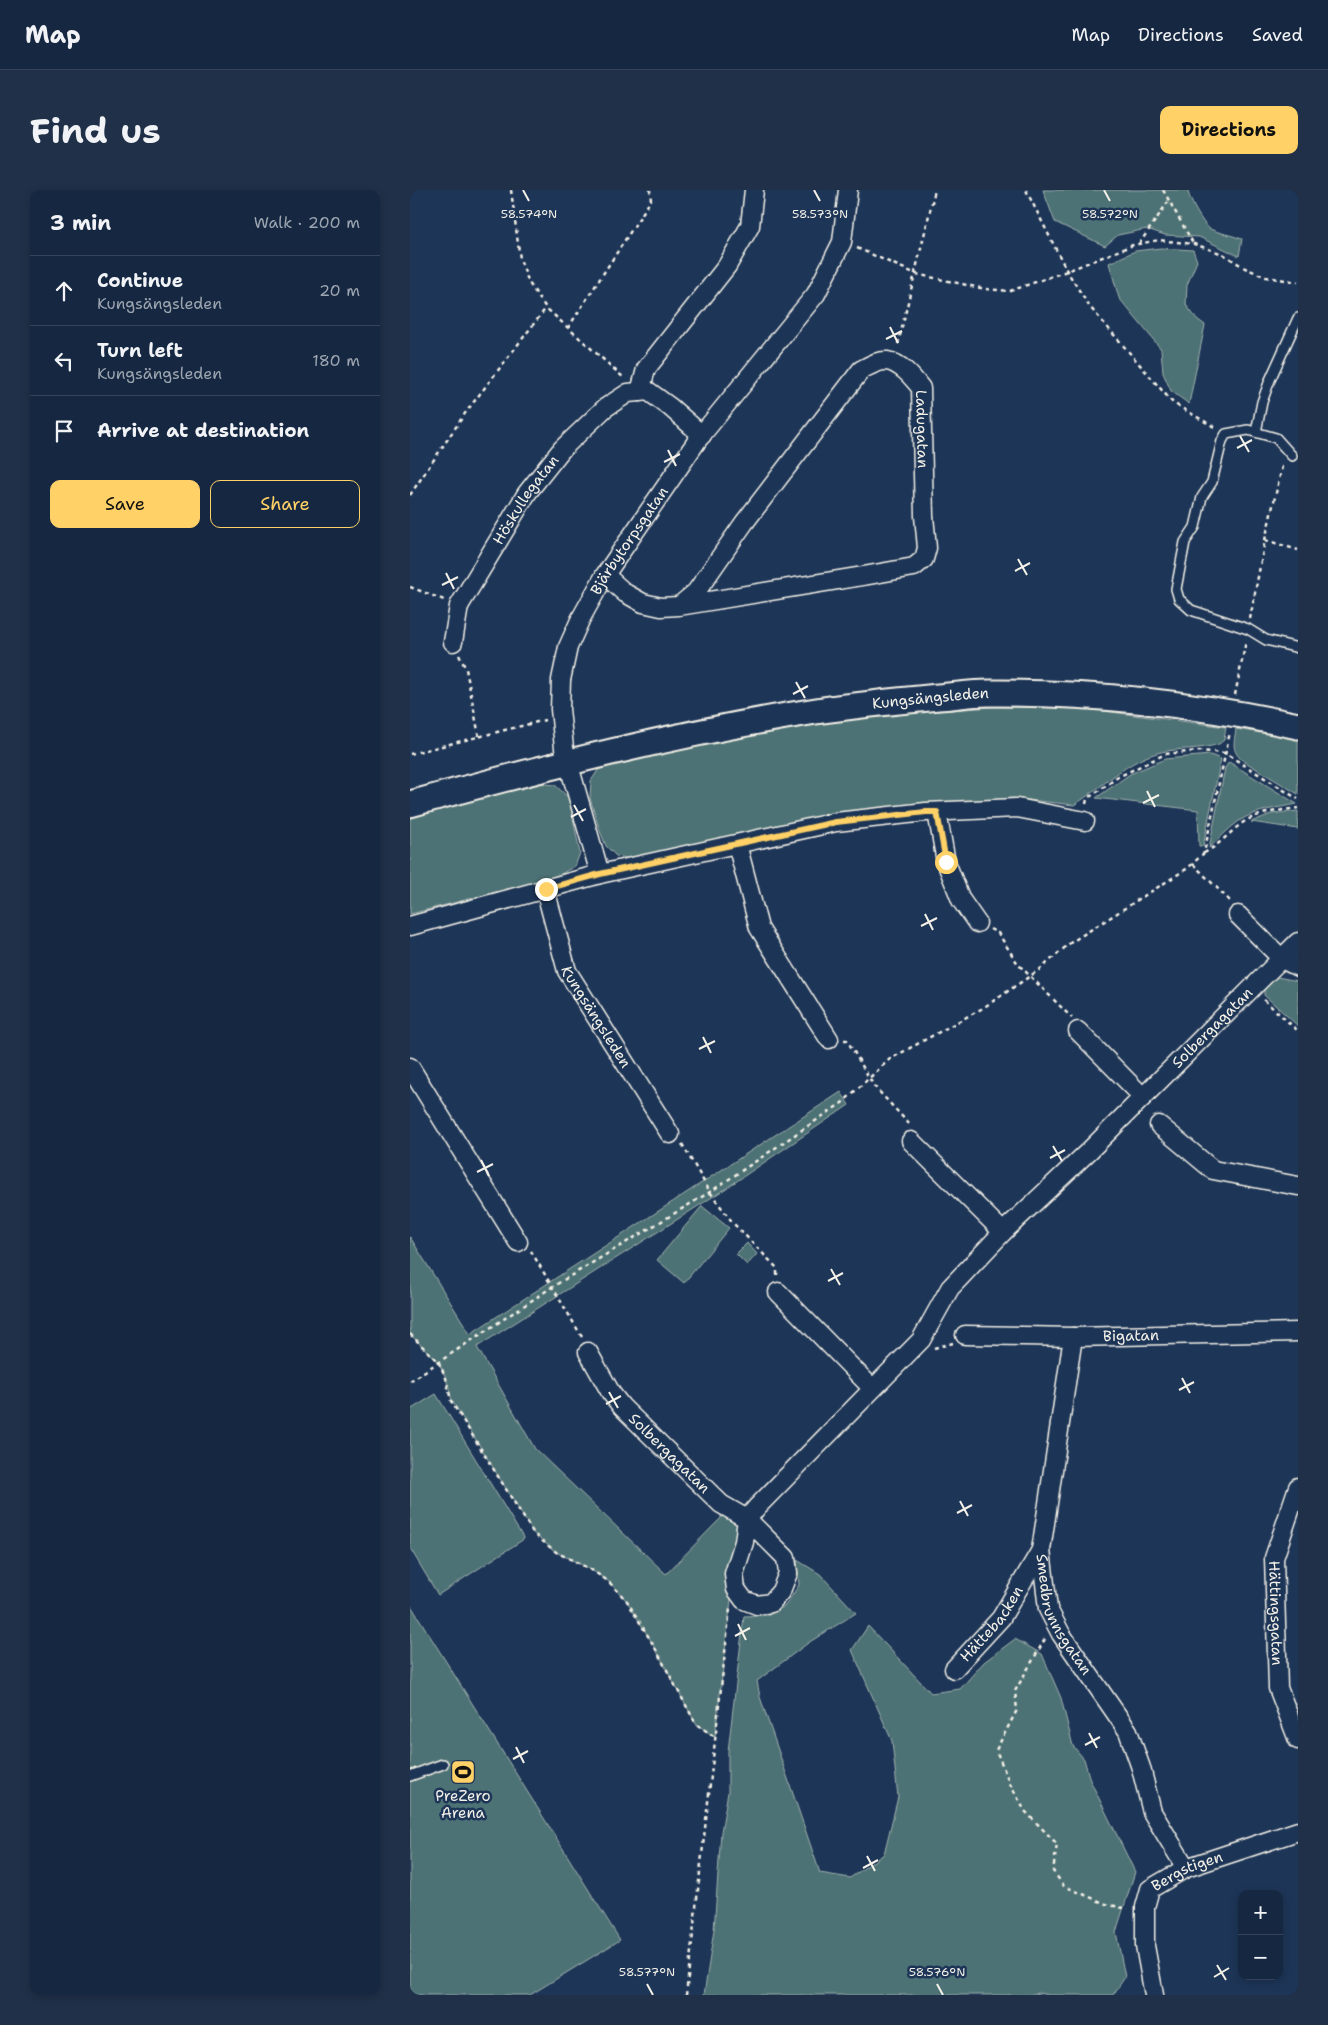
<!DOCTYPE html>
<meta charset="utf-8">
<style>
body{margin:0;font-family:"Shantell Sans",sans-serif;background:#1f3048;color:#f1f3f6}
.controls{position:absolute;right:15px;bottom:15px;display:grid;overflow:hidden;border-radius:10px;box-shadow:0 2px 8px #0003}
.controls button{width:45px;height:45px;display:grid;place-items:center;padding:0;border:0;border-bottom:1px solid #35445a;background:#162841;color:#f1f3f6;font:25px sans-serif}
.stop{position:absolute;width:15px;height:15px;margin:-11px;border:4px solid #ffd166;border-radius:50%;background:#fff}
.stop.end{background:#ffd166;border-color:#fff;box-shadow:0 1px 5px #0008}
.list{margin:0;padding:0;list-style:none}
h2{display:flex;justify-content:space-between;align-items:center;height:65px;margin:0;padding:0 20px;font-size:21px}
h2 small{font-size:16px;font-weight:400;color:#9ea6b1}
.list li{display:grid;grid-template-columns:32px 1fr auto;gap:15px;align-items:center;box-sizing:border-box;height:70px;padding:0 20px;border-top:1px solid #35445a}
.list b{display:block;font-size:19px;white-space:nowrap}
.list p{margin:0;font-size:16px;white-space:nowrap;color:#9ea6b1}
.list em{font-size:16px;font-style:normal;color:#9ea6b1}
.actions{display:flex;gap:10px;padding:15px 20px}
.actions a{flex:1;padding:11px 0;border:1px solid #ffd166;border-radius:10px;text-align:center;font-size:18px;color:#ffd166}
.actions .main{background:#ffd166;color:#111}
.icon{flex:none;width:28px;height:28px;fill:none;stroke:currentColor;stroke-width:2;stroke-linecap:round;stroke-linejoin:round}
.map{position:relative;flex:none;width:888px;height:1805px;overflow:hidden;border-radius:10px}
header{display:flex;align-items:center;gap:30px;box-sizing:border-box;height:70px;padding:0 25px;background:#162841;border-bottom:1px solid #35445a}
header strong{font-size:24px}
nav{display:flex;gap:28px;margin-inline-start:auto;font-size:18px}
.intro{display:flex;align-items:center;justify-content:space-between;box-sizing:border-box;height:120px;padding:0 30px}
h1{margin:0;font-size:35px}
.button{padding:12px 22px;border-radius:10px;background:#ffd166;color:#111;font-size:18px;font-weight:700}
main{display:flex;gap:30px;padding:0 30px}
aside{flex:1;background:#162841;border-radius:10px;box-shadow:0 2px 8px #0003}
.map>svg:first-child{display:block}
.green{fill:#4e7274;stroke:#a1b2ae}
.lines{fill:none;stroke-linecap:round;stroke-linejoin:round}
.service-casing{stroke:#f4f1e8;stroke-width:12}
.minor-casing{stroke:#f4f1e8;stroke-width:21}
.secondary-casing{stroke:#f4f1e8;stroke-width:29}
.path{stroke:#f4f1e8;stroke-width:2.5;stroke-dasharray:4 4;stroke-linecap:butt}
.service{stroke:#1d3557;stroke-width:9}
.minor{stroke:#1d3557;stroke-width:18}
.secondary{stroke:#1d3557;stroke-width:25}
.route{stroke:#ffd166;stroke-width:6}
.ticks{fill:none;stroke:#f4f1e8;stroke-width:2}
.labels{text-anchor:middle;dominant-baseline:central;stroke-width:5;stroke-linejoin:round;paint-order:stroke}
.street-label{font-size:15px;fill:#f4f1e8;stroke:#1d3557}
.poi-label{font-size:15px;fill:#f4f1e8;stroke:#1d3557}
.ticks-label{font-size:12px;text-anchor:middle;fill:#f4f1e8;stroke:#1d3557;stroke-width:5;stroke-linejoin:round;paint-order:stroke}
</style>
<header>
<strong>Map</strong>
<nav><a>Map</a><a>Directions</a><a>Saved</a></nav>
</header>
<div class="intro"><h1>Find us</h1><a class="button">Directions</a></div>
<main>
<aside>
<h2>3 min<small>Walk · 200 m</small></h2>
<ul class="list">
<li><svg class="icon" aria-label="ahead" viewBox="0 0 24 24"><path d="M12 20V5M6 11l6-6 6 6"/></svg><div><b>Continue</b><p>Kungsängsleden</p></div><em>20 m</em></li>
<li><svg class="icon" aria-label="left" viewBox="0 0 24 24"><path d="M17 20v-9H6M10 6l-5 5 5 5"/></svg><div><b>Turn left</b><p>Kungsängsleden</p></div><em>180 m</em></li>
<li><svg class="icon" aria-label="arrive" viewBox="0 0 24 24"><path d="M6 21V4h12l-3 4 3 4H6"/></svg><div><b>Arrive at destination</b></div></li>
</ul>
<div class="actions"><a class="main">Save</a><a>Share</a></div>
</aside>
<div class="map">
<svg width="888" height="1805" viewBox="0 0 888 1805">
<rect width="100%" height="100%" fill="#1d3557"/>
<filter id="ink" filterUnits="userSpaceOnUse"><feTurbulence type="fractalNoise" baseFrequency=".02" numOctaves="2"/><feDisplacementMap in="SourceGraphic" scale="10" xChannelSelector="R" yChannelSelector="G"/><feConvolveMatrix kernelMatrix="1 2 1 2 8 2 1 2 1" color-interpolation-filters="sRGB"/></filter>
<g filter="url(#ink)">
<g class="green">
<path d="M633,0H778C778,8 793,35 800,39C809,43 822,45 832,49L829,66L789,47L755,45L737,39L708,45L695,56L645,32Z"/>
<path d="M751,58L783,60L787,71L777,95L776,115L787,129L795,135L779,214L761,201L753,183L751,159L709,108L699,73L725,61Z"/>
<path d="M583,517L670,518L816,537L814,550L809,554C790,560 770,558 751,562C717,570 693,597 664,615L602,608L534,614L217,668L206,666L196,656L190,641L180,608L181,591L188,580L220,569L342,544L462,526Z"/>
<path d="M826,539L888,549V604L832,570C821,560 824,553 826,539Z"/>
<path d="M800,565L811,569L793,656H789L788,620L686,608L720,584L755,569Z"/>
<path d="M819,572L887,614C867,618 846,620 829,631C818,639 809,649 799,658L815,578Z"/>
<path d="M117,592L145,595L159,608L170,663L165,676L146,687L0,724V624Z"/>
<path d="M888,621V639L841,632L861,624Z"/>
<path d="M867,787L888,791V836L854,805V799Z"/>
<path d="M431,902L439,915L315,999L67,1157L125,1259L256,1384L311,1328V1314L337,1329L324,1384L305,1547L286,1534L244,1456L217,1411L198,1391L180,1379L146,1362L124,1344L42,1211L36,1188L29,1173L0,1144V1047L60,1144Z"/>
<path d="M292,1016L319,1038L274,1093L247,1070Z"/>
<path d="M337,1053L347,1064L337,1075L326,1064Z"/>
<path d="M26,1204L114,1349L28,1405L0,1358V1220Z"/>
<path d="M387,1370L410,1384L446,1423L398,1453L347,1491L350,1507L410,1683L440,1688L474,1664L488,1607L482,1551L442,1460L458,1436L521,1503L550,1499L574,1472L605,1449L632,1464L651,1508L663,1556L674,1569L680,1590L725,1682L706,1742L715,1787L703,1805H639L629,1803L617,1805H294L304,1740L311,1642L318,1602V1561L334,1426L359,1425L375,1416L389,1395Z"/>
<path d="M0,1414L210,1750L120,1805H0Z"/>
</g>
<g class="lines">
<defs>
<g id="service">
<path d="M846,242L852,212L860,190L888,128"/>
<path d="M882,266L866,248L838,240L816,244L812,251L802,292L792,307L785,337L775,352L766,399L769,409L781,420L838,439L856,450L888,458"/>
<path d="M0,1586L33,1574"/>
</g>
<g id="minor">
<path d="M230,202L236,179L317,76L340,36L344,0"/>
<path id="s1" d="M195,385L215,403L233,413L251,417L269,416L286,402L334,333L451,180C459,176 468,170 477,171C491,173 503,188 511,198L514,326L517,358L514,369L504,377L459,385L269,416"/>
<path id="s2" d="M43,452L49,416L117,303L152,259L195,218L218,203L238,201L260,217L292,245"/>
<path d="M527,622L536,672L551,710L567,733"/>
<path d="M327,654L349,738L419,849"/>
<path id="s3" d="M190,684L154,558L150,519L151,490L158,457L171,428L195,385L289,248L406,104L432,52L438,0"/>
<path id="s4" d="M135,699L157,781L260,944"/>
<path d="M828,725L872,769L888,777"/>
<path d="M0,736L190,684L426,632L516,622L607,618L675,631"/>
<path d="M668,841L733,907"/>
<path d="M0,877L108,1052"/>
<path d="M749,935L803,980L888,996"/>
<path d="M501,951L593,1042"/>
<path d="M368,1102L462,1198"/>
<path id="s5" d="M555,1145L663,1147L888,1142"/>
<path id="s6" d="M663,1147L631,1360L638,1419L651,1444L718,1541L731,1578L742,1622L776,1678"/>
<path id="s7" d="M178,1162L201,1203L212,1217L311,1314L337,1329L376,1368L378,1383L371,1401L361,1413L347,1415L334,1410L326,1399L324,1384L334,1352L337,1329L347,1317L511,1150L540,1098L593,1042L680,960L888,752"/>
<path id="s8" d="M888,1297L864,1368L868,1498L888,1550"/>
<path id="s9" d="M544,1479L591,1428L631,1360"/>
<path id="s10" d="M744,1805L735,1756V1717L740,1699L776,1678L888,1641"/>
</g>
<g id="secondary">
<path id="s11" d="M0,614C134,577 269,543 406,521C447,515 487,511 528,507C544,506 561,503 578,503C681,502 787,514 888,536"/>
</g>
</defs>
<use href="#service" class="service-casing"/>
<use href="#minor" class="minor-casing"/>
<use href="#secondary" class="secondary-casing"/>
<g class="path">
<path d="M101,0L110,69L119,93L136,118L214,188"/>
<path d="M616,0L657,81L679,116L763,213L806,238"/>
<path d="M753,0L783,53"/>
<path d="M729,54L758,12"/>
<path d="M447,58L506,84L575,99L600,101L657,81L723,55L749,50L784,54L813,64L835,78L856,87L888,92"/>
<path d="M158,138L241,10L240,0"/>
<path d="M488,154L525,0"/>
<path d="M0,305L56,222L136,118"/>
<path d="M855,350L888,360"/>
<path d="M0,397L34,410"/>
<path d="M840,429L855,350L872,277L875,274"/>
<path d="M49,465L56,479L69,546"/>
<path d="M825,505L836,451"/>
<path d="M0,564L135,530"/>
<path d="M676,614L677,609L708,587L755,564L789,561L815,563L888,609"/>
<path d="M794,663C808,656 819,643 831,634C847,622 869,621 888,618"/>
<path d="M783,674L821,712"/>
<path d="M580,739L588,743L608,774L662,828"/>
<path d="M854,810L888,841"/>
<path d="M434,850H437L464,896L500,935"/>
<path d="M272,954L300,1002L323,1033L367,1078V1088"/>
<path d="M121,1061L172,1147"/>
<path d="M0,1144L29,1173L36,1188L41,1211L124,1344L146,1362L180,1379L198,1391L217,1411L244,1456L286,1534L305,1547"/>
<path d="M524,1158L543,1153"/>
<path d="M0,1191L142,1097L300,1002L432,913L480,869L573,818L629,780L660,753L778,678L794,663L820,542"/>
<path d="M635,1449L605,1501L607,1520L586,1560L600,1594L615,1621L647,1654L643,1681L654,1696L696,1714L718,1719"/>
<path d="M276,1805L320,1419"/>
</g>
<use href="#service" class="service"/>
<use href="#minor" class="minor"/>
<use href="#secondary" class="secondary"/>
</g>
</g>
<g class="lines" filter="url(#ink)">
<path class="route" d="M136,699L190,684L426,632L516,622H527L536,672"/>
</g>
<path class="ticks" d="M113,0L119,11M404,0L410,11M694,0L700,11M480,137L488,153M476,149L492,141M830,246L839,262M827,258L842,250M258,260L266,276M254,272L270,264M608,369L617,385M605,381L620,373M36,383L44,399M32,395L48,387M386,492L395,508M383,504L398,496M737,601L745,617M733,613L749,605M164,615L173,631M161,627L176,619M515,724L523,740M511,736L527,728M293,847L301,863M289,859L305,851M643,956L652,971M640,968L655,960M71,970L79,986M67,982L83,974M421,1079L430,1095M418,1091L433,1083M772,1188L780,1203M769,1200L784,1192M199,1202L208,1218M196,1214L211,1206M550,1311L558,1326M547,1323L562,1315M328,1434L336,1450M325,1446L340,1438M679,1543L687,1558M675,1555L690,1547M106,1557L114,1573M103,1569L118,1561M457,1666L465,1681M453,1678L468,1670M807,1775L816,1790M804,1787L819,1778M237,1794L243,1805M527,1794L533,1805"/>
<defs>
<symbol id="stadium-square" viewBox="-11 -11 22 22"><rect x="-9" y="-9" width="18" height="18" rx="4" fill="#ffd166" stroke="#1d3557"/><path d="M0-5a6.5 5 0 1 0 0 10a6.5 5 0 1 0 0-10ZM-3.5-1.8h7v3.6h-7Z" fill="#111"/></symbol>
</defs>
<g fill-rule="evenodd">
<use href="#stadium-square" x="39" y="1568" width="28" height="28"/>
</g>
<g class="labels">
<g class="street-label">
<text stroke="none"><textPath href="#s1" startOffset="496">Ladugatan</textPath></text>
<text stroke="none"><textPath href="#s2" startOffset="162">Höskullegatan</textPath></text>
<text stroke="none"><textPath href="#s3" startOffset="356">Bjärbytorpsgatan</textPath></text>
<text stroke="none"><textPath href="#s11" startOffset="532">Kungsängsleden</textPath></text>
<text stroke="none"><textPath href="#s4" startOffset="139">Kungsängsleden</textPath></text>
<text stroke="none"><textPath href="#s7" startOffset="1131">Solbergagatan</textPath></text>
<text stroke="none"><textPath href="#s5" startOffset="166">Bigatan</textPath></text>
<text stroke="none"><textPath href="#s7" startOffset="131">Solbergagatan</textPath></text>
<text stroke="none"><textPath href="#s8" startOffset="130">Hättingsgatan</textPath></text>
<text stroke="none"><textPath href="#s6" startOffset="285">Smedbrunnsgatan</textPath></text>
<text stroke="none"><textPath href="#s9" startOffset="59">Hättebacken</textPath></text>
<text stroke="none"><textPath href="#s10" startOffset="149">Bergstigen</textPath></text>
</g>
<g class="poi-label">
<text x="53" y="1606">PreZero<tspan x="53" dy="17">Arena</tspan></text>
</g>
</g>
<g class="ticks-label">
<text x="119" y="28">58.574°N</text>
<text x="410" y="28">58.573°N</text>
<text x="700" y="28">58.572°N</text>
<text x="237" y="1786">58.577°N</text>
<text x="527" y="1786">58.576°N</text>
</g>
</svg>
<div class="controls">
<button>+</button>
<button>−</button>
</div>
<div class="stop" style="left:536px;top:672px"></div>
<div class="stop end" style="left:136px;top:699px"></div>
</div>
</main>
